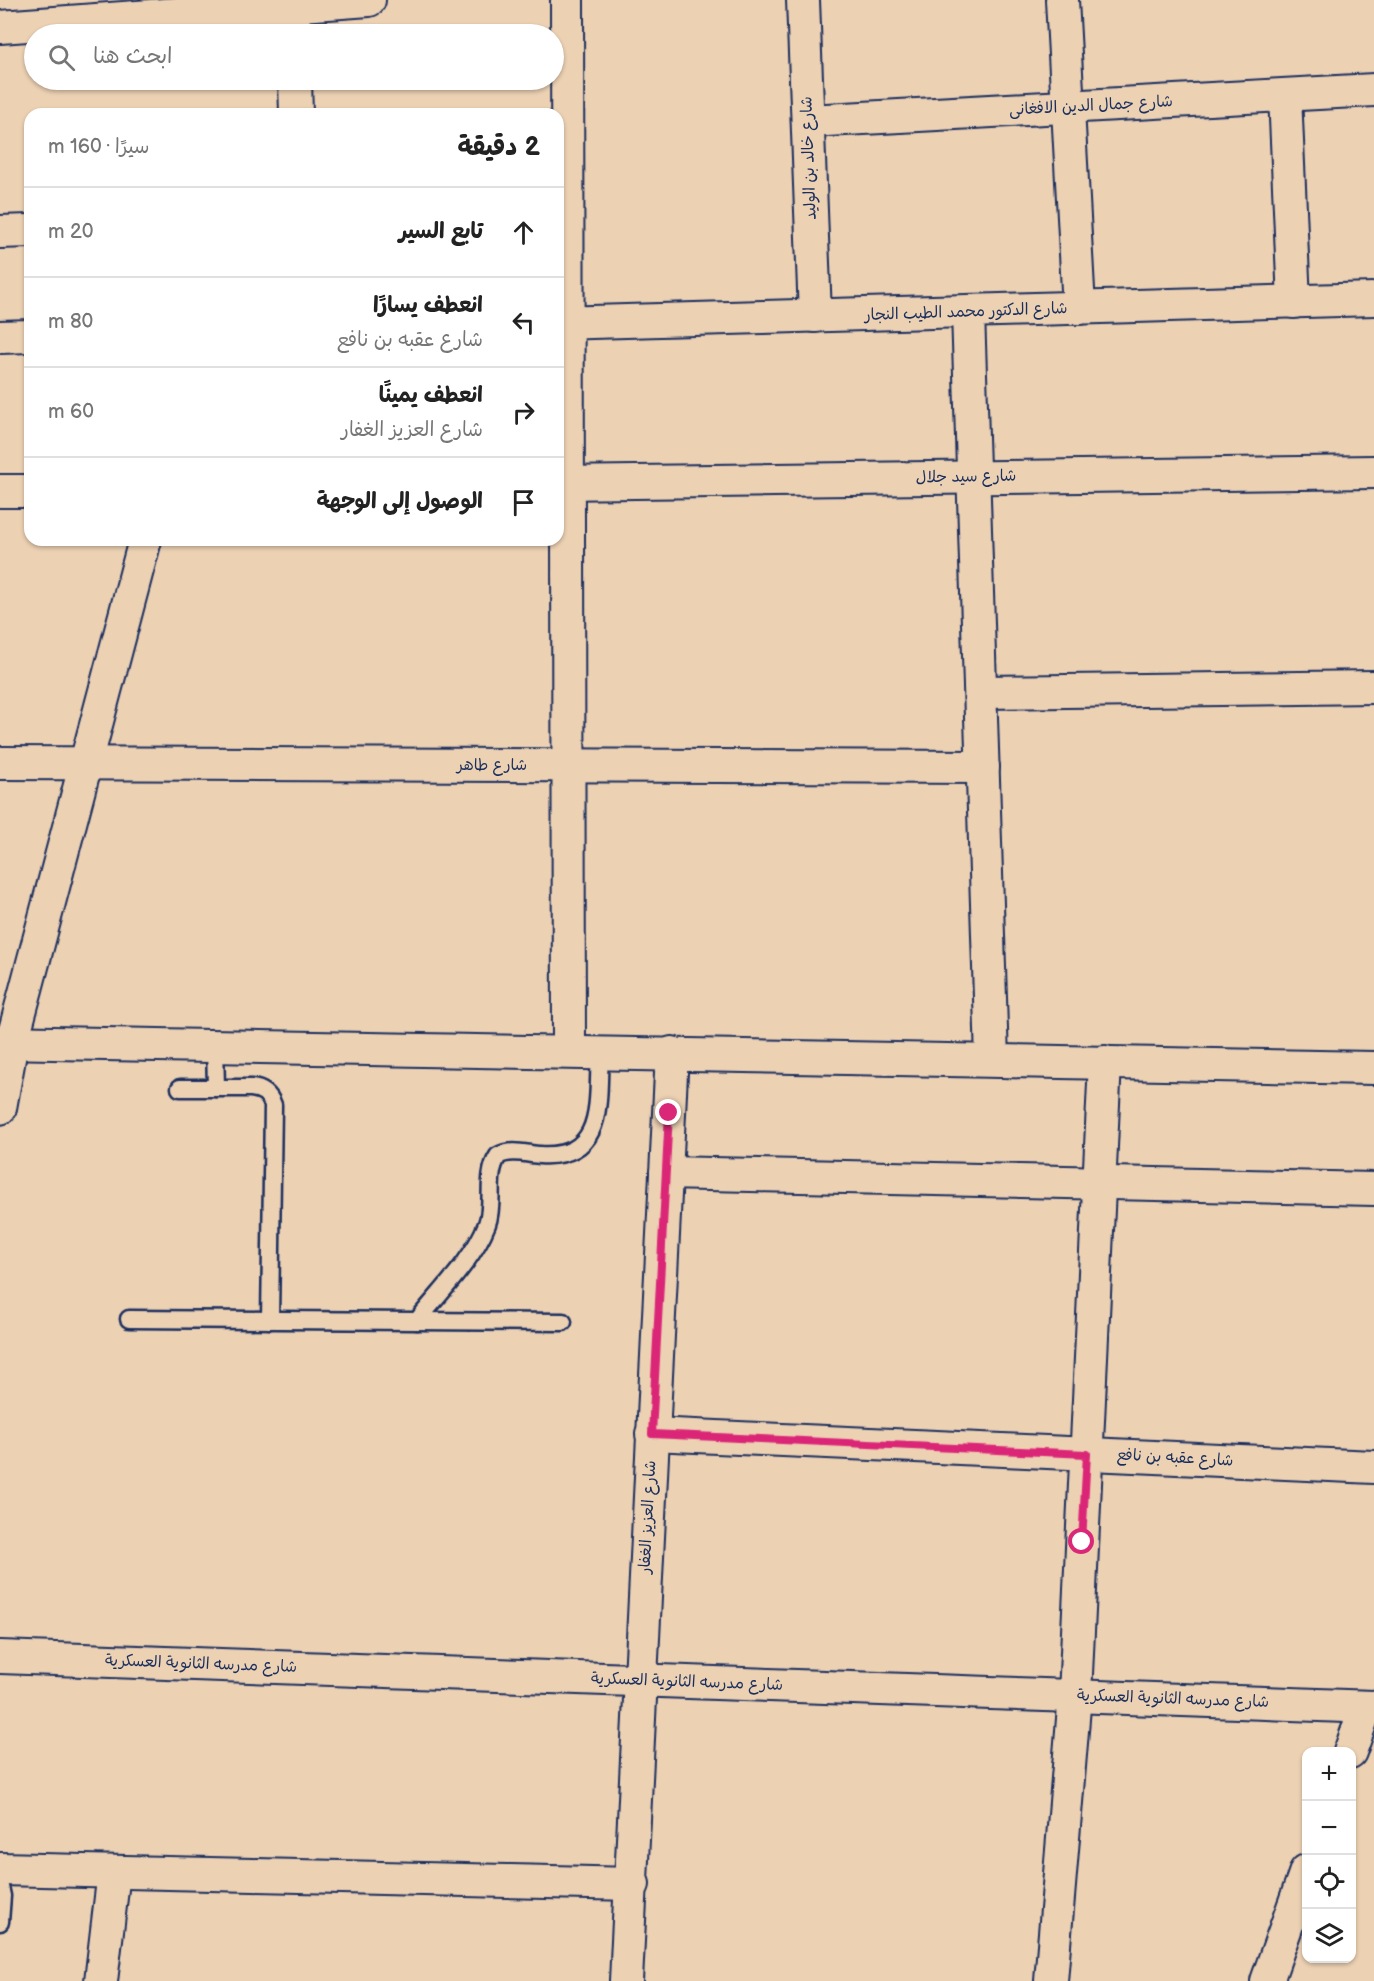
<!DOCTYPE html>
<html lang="ar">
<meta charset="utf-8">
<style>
body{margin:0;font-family:"Balsamiq Sans","Playpen Sans Arabic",sans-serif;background:#f2f2f2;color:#222;direction:rtl}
.controls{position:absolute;right:18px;bottom:18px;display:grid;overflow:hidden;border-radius:12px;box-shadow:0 2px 4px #0004}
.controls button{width:54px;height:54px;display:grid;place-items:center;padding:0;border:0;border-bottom:2px solid #e0e0e0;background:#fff;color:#222;font:30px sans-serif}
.stop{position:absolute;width:18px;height:18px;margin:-14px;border:4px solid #db2777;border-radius:50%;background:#fff}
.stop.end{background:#db2777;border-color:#fff;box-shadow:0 2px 6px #0008}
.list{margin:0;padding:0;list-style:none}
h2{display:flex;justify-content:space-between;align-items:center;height:78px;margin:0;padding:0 24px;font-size:26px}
h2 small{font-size:20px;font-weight:400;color:#767676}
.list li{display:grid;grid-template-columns:39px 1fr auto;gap:18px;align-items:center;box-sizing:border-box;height:90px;padding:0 24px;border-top:2px solid #e0e0e0}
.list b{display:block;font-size:22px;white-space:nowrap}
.list p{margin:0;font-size:20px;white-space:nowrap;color:#767676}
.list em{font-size:20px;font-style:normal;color:#767676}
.icon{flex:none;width:33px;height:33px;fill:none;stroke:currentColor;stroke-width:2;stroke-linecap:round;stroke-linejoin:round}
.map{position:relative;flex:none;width:1374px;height:1981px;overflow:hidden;direction:ltr}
.search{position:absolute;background:#fff;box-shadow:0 2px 4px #0004;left:24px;top:24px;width:540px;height:66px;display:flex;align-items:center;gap:15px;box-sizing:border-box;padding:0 21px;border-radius:33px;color:#767676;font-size:22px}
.panel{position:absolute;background:#fff;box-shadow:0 2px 4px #0004;left:24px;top:108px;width:540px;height:438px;border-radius:18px;direction:rtl}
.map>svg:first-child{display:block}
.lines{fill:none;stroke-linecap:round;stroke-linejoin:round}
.lane-casing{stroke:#1b2f5e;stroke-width:21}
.street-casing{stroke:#1b2f5e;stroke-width:36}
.lane{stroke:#ecd1b3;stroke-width:16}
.street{stroke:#ecd1b3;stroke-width:32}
.route{stroke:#db2777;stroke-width:8}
.labels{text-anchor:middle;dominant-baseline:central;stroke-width:5;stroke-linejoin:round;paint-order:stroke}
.street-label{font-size:16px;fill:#1b2f5e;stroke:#ecd1b3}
</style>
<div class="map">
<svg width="1374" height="1981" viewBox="0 0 1374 1981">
<rect width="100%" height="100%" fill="#ecd1b3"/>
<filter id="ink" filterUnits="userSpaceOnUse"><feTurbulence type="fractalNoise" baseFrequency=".0167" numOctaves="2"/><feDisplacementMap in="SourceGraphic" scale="12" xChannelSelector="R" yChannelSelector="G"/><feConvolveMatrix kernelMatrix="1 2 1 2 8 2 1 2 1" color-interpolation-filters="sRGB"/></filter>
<g filter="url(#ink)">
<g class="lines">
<defs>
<g id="lane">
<path d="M215,1045L216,1088"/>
<path d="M180,1088H251C262,1089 269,1094 273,1105L270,1320"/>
<path d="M129,1319L563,1322"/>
<path d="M417,1321C441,1291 473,1260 487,1224C495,1203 485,1175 498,1156C510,1149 527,1154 540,1155C607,1159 597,1099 600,1052"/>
<path d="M0,1887L2,1896L0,1922"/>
</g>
<g id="street">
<path d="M567,0L569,1051"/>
<path d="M803,0L815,316"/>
<path d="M1062,0L1079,308"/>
<path d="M293,6L294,34"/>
<path d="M0,27L369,0"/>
<path d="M295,80L296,114"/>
<path d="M1285,95L1294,302"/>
<path d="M808,121L1374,90"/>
<path d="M0,232L30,231"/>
<path d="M968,312L992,1060"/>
<path d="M558,323L1374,299"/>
<path d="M0,337L30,336"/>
<path d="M558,483L1374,472"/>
<path d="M0,491H30"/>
<path d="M981,692L1374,687"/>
<path d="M0,763L983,767"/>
<path d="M0,1042L1374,1068"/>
<path d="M0,1108L12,1042L145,540"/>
<path d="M666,1173L1374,1189"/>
<path d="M652,1434L1374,1467"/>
<path d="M0,1657L1374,1707"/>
<path d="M1350,1752L1366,1707"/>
<path d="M0,1869L633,1884"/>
<path d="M101,1981L114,1872"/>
<path d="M626,1981L672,1053"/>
<path d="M1051,1981L1075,1695L1105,1062"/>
<path d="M1267,1981L1306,1871"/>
</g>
</defs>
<use href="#lane" class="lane-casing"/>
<use href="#street" class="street-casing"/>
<use href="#lane" class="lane"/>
<use href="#street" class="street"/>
</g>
</g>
<g class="lines" filter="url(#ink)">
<path class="route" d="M669,1113L652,1434L1087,1454L1082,1542"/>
</g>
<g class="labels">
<g class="street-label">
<text transform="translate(1091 106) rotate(-3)">شارع جمال الدين الافغانى</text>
<text transform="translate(809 158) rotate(-92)">شارع خالد بن الوليد</text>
<text transform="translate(966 312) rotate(-2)">شارع الدكتور محمد الطيب النجار</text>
<text transform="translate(966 477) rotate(-1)">شارع سيد جلال</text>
<text x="492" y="765">شارع طاهر</text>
<text transform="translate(1175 1458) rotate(3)">شارع عقبه بن نافع</text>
<text transform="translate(648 1517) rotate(-87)">شارع العزيز الغفار</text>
<text transform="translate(201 1664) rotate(2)">شارع مدرسه الثانوية العسكرية</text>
<text transform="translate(687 1682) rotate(2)">شارع مدرسه الثانوية العسكرية</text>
<text transform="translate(1173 1699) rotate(2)">شارع مدرسه الثانوية العسكرية</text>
</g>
</g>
</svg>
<div class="controls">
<button>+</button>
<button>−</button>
<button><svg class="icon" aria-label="locate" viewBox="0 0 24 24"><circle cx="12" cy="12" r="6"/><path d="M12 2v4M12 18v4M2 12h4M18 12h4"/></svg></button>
<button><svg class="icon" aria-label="layers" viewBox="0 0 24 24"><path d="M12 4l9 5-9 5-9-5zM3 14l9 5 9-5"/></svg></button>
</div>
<div class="stop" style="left:1082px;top:1542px"></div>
<div class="stop end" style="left:669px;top:1113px"></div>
<div class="search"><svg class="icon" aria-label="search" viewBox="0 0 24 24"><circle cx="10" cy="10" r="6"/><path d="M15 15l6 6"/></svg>ابحث هنا</div>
<section class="panel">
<h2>2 دقيقة<small>سيرًا · 160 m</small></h2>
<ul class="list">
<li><svg class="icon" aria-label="ahead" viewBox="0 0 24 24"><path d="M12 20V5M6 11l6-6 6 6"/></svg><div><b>تابع السير</b></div><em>20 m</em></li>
<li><svg class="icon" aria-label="left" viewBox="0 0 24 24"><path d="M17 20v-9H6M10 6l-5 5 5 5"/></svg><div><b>انعطف يسارًا</b><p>شارع عقبه بن نافع</p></div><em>80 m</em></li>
<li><svg class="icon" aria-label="right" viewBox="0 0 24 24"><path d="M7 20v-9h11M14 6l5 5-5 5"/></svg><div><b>انعطف يمينًا</b><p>شارع العزيز الغفار</p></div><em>60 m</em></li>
<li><svg class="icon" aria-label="arrive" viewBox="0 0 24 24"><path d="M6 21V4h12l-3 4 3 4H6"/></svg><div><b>الوصول إلى الوجهة</b></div></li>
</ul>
</section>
</div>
